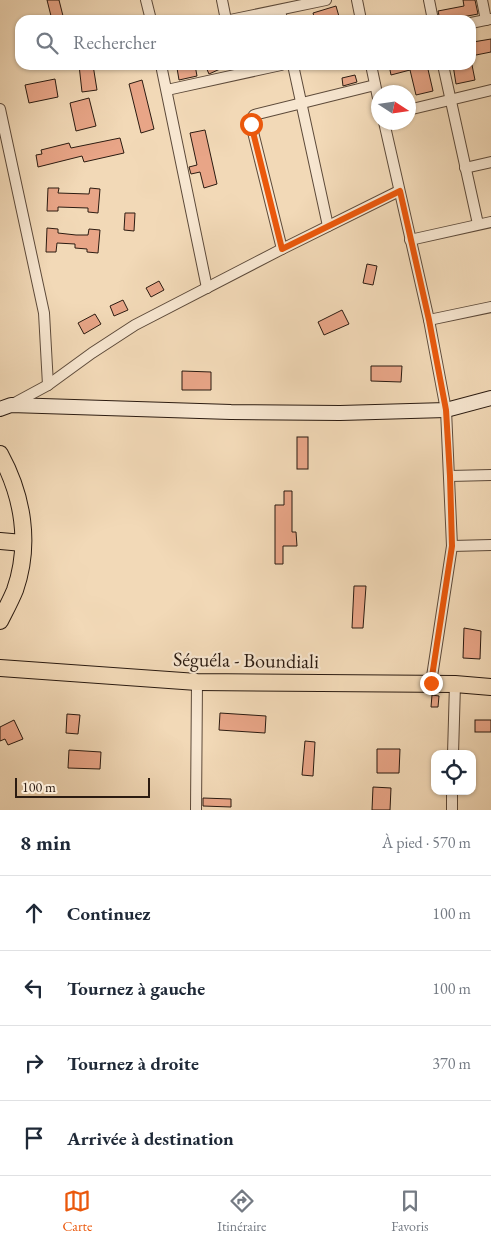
<!DOCTYPE html>
<html lang="fr">
<meta charset="utf-8">
<style>
body{margin:0;font-family:"EB Garamond",serif;background:#f2f2f3;color:#1f2937}
.controls{position:absolute;right:15px;bottom:15px;display:grid;overflow:hidden;border-radius:10px;box-shadow:0 1px 4px #0004}
.controls button{width:45px;height:45px;display:grid;place-items:center;padding:0;border:0;border-bottom:1px solid #e0e1e3;background:#fff;color:#1f2937;font:25px sans-serif}
.compass{position:absolute;left:371px;top:85px;width:45px;height:45px;border-radius:50%;background:#fff;box-shadow:0 1px 4px #0004;rotate:102deg}
.scale{position:absolute;left:15px;bottom:12px;width:135px;box-sizing:border-box;padding-left:5px;border:2px solid #2b1b11;border-top:0;font-size:14px;line-height:18px;white-space:nowrap;color:#2b1b11;-webkit-text-stroke:4px #f7e6d0;paint-order:stroke}
.stop{position:absolute;width:15px;height:15px;margin:-11px;border:4px solid #ea580c;border-radius:50%;background:#fff}
.stop.end{background:#ea580c;border-color:#fff;box-shadow:0 1px 5px #0008}
.list{margin:0;padding:0;list-style:none}
h2{display:flex;justify-content:space-between;align-items:center;height:65px;margin:0;padding:0 20px;font-size:21px}
h2 small{font-size:16px;font-weight:400;color:#747a83}
.list li{display:grid;grid-template-columns:32px 1fr auto;gap:15px;align-items:center;box-sizing:border-box;height:75px;padding:0 20px;border-top:1px solid #e0e1e3}
.list b{display:block;font-size:19px;white-space:nowrap}
.list em{font-size:16px;font-style:normal;color:#747a83}
.icon{flex:none;width:28px;height:28px;fill:none;stroke:currentColor;stroke-width:2;stroke-linecap:round;stroke-linejoin:round}
.map{position:relative;flex:none;width:491px;height:810px;overflow:hidden}
.search{position:absolute;background:#fff;box-shadow:0 1px 4px #0004;left:15px;right:15px;top:15px;height:55px;display:flex;align-items:center;gap:12px;box-sizing:border-box;padding:0 18px;border-radius:15px;color:#747a83;font-size:19px}
.sheet{height:365px;background:#fff}
nav{display:flex;justify-content:space-around;align-items:center;box-sizing:border-box;height:70px;border-top:1px solid #e0e1e3;background:#fff;font-size:14px;color:#747a83}
nav a{display:grid;justify-items:center;gap:2px}
nav .on{color:#ea580c}
.map>svg:first-child{display:block}
.building{fill:#e8a587;stroke:#2b1b11}
.lines{fill:none;stroke-linecap:round;stroke-linejoin:round}
.minor-casing{stroke:#5d4a3a;stroke-width:12}
.secondary-casing{stroke:#2b1b11;stroke-width:16}
.primary-casing{stroke:#2b1b11;stroke-width:18}
.minor{stroke:#f7e6d0;stroke-width:10}
.secondary{stroke:#f7e6d0;stroke-width:14}
.primary{stroke:#f2d9b7;stroke-width:16}
.route{stroke:#ea580c;stroke-width:6}
.labels{text-anchor:middle;dominant-baseline:central;stroke-width:4.5;stroke-linejoin:round;paint-order:stroke}
.street-label{font-size:20px;fill:#2b1b11;stroke:#f7e6d0}
</style>
<div class="map">
<svg width="491" height="810" viewBox="0 0 491 810">
<rect width="100%" height="100%" fill="#f2d9b7"/>
<filter id="stains"><feTurbulence type="fractalNoise" baseFrequency=".004" numOctaves="4"/><feColorMatrix values="0 0 0 0 .2 0 0 0 0 .09 0 0 0 0 .02 0 0 0 .5 -.17"/></filter>
<radialGradient id="worn" r=".72"><stop offset=".6" stop-color="#630" stop-opacity="0"/><stop offset="1" stop-color="#630" stop-opacity=".3"/></radialGradient>
<g class="building">
<path d="M47,0H59L64,20H52Z"/>
<path d="M463,0H475L478,14L457,18L458,20H440L438,11L464,6Z"/>
<path d="M336,6L340,20H315L313,13Z"/>
<path d="M491,39V52L471,56V44L473,42Z"/>
<path d="M79,65H93L97,90L82,92Z"/>
<path d="M179,65H195L197,76L179,80L177,68H179Z"/>
<path d="M205,65H229L209,74Z"/>
<path d="M389,65H427L433,91L416,95L410,70L391,75Z"/>
<path d="M453,65H472L475,80L456,84Z"/>
<path d="M355,75L357,82L343,86L342,78Z"/>
<path d="M55,79L58,97L29,103L25,85Z"/>
<path d="M142,80L154,129L141,133L129,84Z"/>
<path d="M89,98L96,126L76,131L70,103Z"/>
<path d="M205,130L217,184L204,188L200,172L191,174L189,167L197,165L190,133Z"/>
<path d="M120,138L124,153L84,162L82,156L38,167L36,155L42,154L41,150L69,143L71,148Z"/>
<path d="M48,188H59L58,193L89,194L90,188L100,189L98,213L88,212V208L58,207V211H47Z"/>
<path d="M125,213H135L134,231L124,230Z"/>
<path d="M47,228L58,229V233L76,235H88L89,229L100,230L98,253L87,252V249L75,248V244L57,243L56,252H46Z"/>
<path d="M367,264L377,266L373,285L363,283Z"/>
<path d="M159,281L164,290L151,297L146,288Z"/>
<path d="M123,300L128,310L114,316L110,306Z"/>
<path d="M342,310L349,324L324,335L318,322Z"/>
<path d="M95,314L101,324L84,334L78,323Z"/>
<path d="M371,366H402L401,382L371,381Z"/>
<path d="M182,371L211,372V390H182Z"/>
<rect x="297" y="437" width="11" height="32"/>
<path d="M284,491H292V532H296L297,546H283V564H275V505H284Z"/>
<path d="M354,586H366L363,628H352Z"/>
<path d="M464,628L481,631L480,659L463,658Z"/>
<path d="M432,695L439,696L438,707H431Z"/>
<path d="M220,713L266,716L265,733L219,730Z"/>
<path d="M67,714L80,715L78,734L66,733Z"/>
<path d="M14,720L23,739L8,745L5,739L0,741V727Z"/>
<rect x="475" y="720" width="16" height="12"/>
<path d="M305,741L315,742L313,776L302,775Z"/>
<path d="M377,749H400L399,773H377Z"/>
<path d="M69,750L101,752L100,769L68,768Z"/>
<path d="M373,787L391,788L390,810H372Z"/>
<path d="M203,798L231,799V807L203,806Z"/>
</g>
<g class="lines">
<defs>
<g id="minor">
<path d="M146,0L151,20"/>
<path d="M222,0L226,20"/>
<path d="M357,0L361,20"/>
<path d="M429,0L433,20"/>
<path d="M482,0L486,20"/>
<path d="M280,10L282,20"/>
<path d="M230,20L326,0"/>
<path d="M471,23L491,19"/>
<path d="M161,65L207,288"/>
<path d="M293,65L328,226"/>
<path d="M371,65L378,98"/>
<path d="M443,65L478,224"/>
<path d="M167,90L281,65"/>
<path d="M0,109L44,313L48,385"/>
<path d="M408,110L491,90"/>
<path d="M384,122L429,320L446,410L452,546L431,683"/>
<path d="M465,168L491,162"/>
<path d="M410,240L491,222"/>
<path d="M282,249L251,124L252,118L254,115L375,85"/>
<path d="M429,320L491,307"/>
<path d="M11,405L48,385L92,353L135,325L282,249L399,191"/>
<path d="M450,476L491,475"/>
<path d="M452,546L491,545"/>
<path d="M453,754L455,684"/>
<path d="M196,810L197,682"/>
<path d="M452,810V791"/>
</g>
<path id="secondary" d="M0,409L11,405L231,412L340,413L446,410L491,398"/>
<g id="primary">
<path d="M0,454C23,496 31,544 15,590C11,600 5,611 0,621"/>
<path d="M0,541L23,543"/>
<path d="M0,668L197,682L455,684L491,687"/>
</g>
</defs>
<use href="#minor" class="minor-casing"/>
<use href="#secondary" class="secondary-casing"/>
<use href="#primary" class="primary-casing"/>
<use href="#minor" class="minor"/>
<use href="#secondary" class="secondary"/>
<use href="#primary" class="primary"/>
</g>
<g class="lines">
<path class="route" d="M251,124L282,249L400,191L429,320L446,410L450,476L452,546L431,683"/>
</g>
<g class="labels">
<g class="street-label">
<text transform="translate(246 660) rotate(1)">Séguéla - Boundiali</text>
</g>
</g>
<rect width="100%" height="100%" filter="url(#stains)"/>
<rect width="100%" height="100%" fill="url(#worn)"/>
</svg>
<div class="controls">
<button><svg class="icon" aria-label="locate" viewBox="0 0 24 24"><circle cx="12" cy="12" r="6"/><path d="M12 2v4M12 18v4M2 12h4M18 12h4"/></svg></button>
</div>
<svg class="compass" viewBox="-18 -18 36 36"><path d="M0-13l5 13h-10z" fill="#e53935"/><path d="M0 13l5-13h-10z" fill="#747a83"/></svg>
<div class="scale">100 m</div>
<div class="stop" style="left:251px;top:124px"></div>
<div class="stop end" style="left:431px;top:683px"></div>
<div class="search"><svg class="icon" aria-label="search" viewBox="0 0 24 24"><circle cx="10" cy="10" r="6"/><path d="M15 15l6 6"/></svg>Rechercher</div>
</div>
<section class="sheet">
<h2>8 min<small>À pied · 570 m</small></h2>
<ul class="list">
<li><svg class="icon" aria-label="ahead" viewBox="0 0 24 24"><path d="M12 20V5M6 11l6-6 6 6"/></svg><div><b>Continuez</b></div><em>100 m</em></li>
<li><svg class="icon" aria-label="left" viewBox="0 0 24 24"><path d="M17 20v-9H6M10 6l-5 5 5 5"/></svg><div><b>Tournez à gauche</b></div><em>100 m</em></li>
<li><svg class="icon" aria-label="right" viewBox="0 0 24 24"><path d="M7 20v-9h11M14 6l5 5-5 5"/></svg><div><b>Tournez à droite</b></div><em>370 m</em></li>
<li><svg class="icon" aria-label="arrive" viewBox="0 0 24 24"><path d="M6 21V4h12l-3 4 3 4H6"/></svg><div><b>Arrivée à destination</b></div></li>
</ul>
</section>
<nav>
<a class="on"><svg class="icon" aria-label="map" viewBox="0 0 24 24"><path d="M3 6l6-2 6 2 6-2v14l-6 2-6-2-6 2zM9 4v14M15 6v14"/></svg>Carte</a>
<a><svg class="icon" aria-label="directions" viewBox="0 0 24 24"><path d="M12 3l9 9-9 9-9-9zM9 14v-3h6M13 9l2 2-2 2"/></svg>Itinéraire</a>
<a><svg class="icon" aria-label="saved" viewBox="0 0 24 24"><path d="M7 4h10v16l-5-4-5 4z"/></svg>Favoris</a>
</nav>
